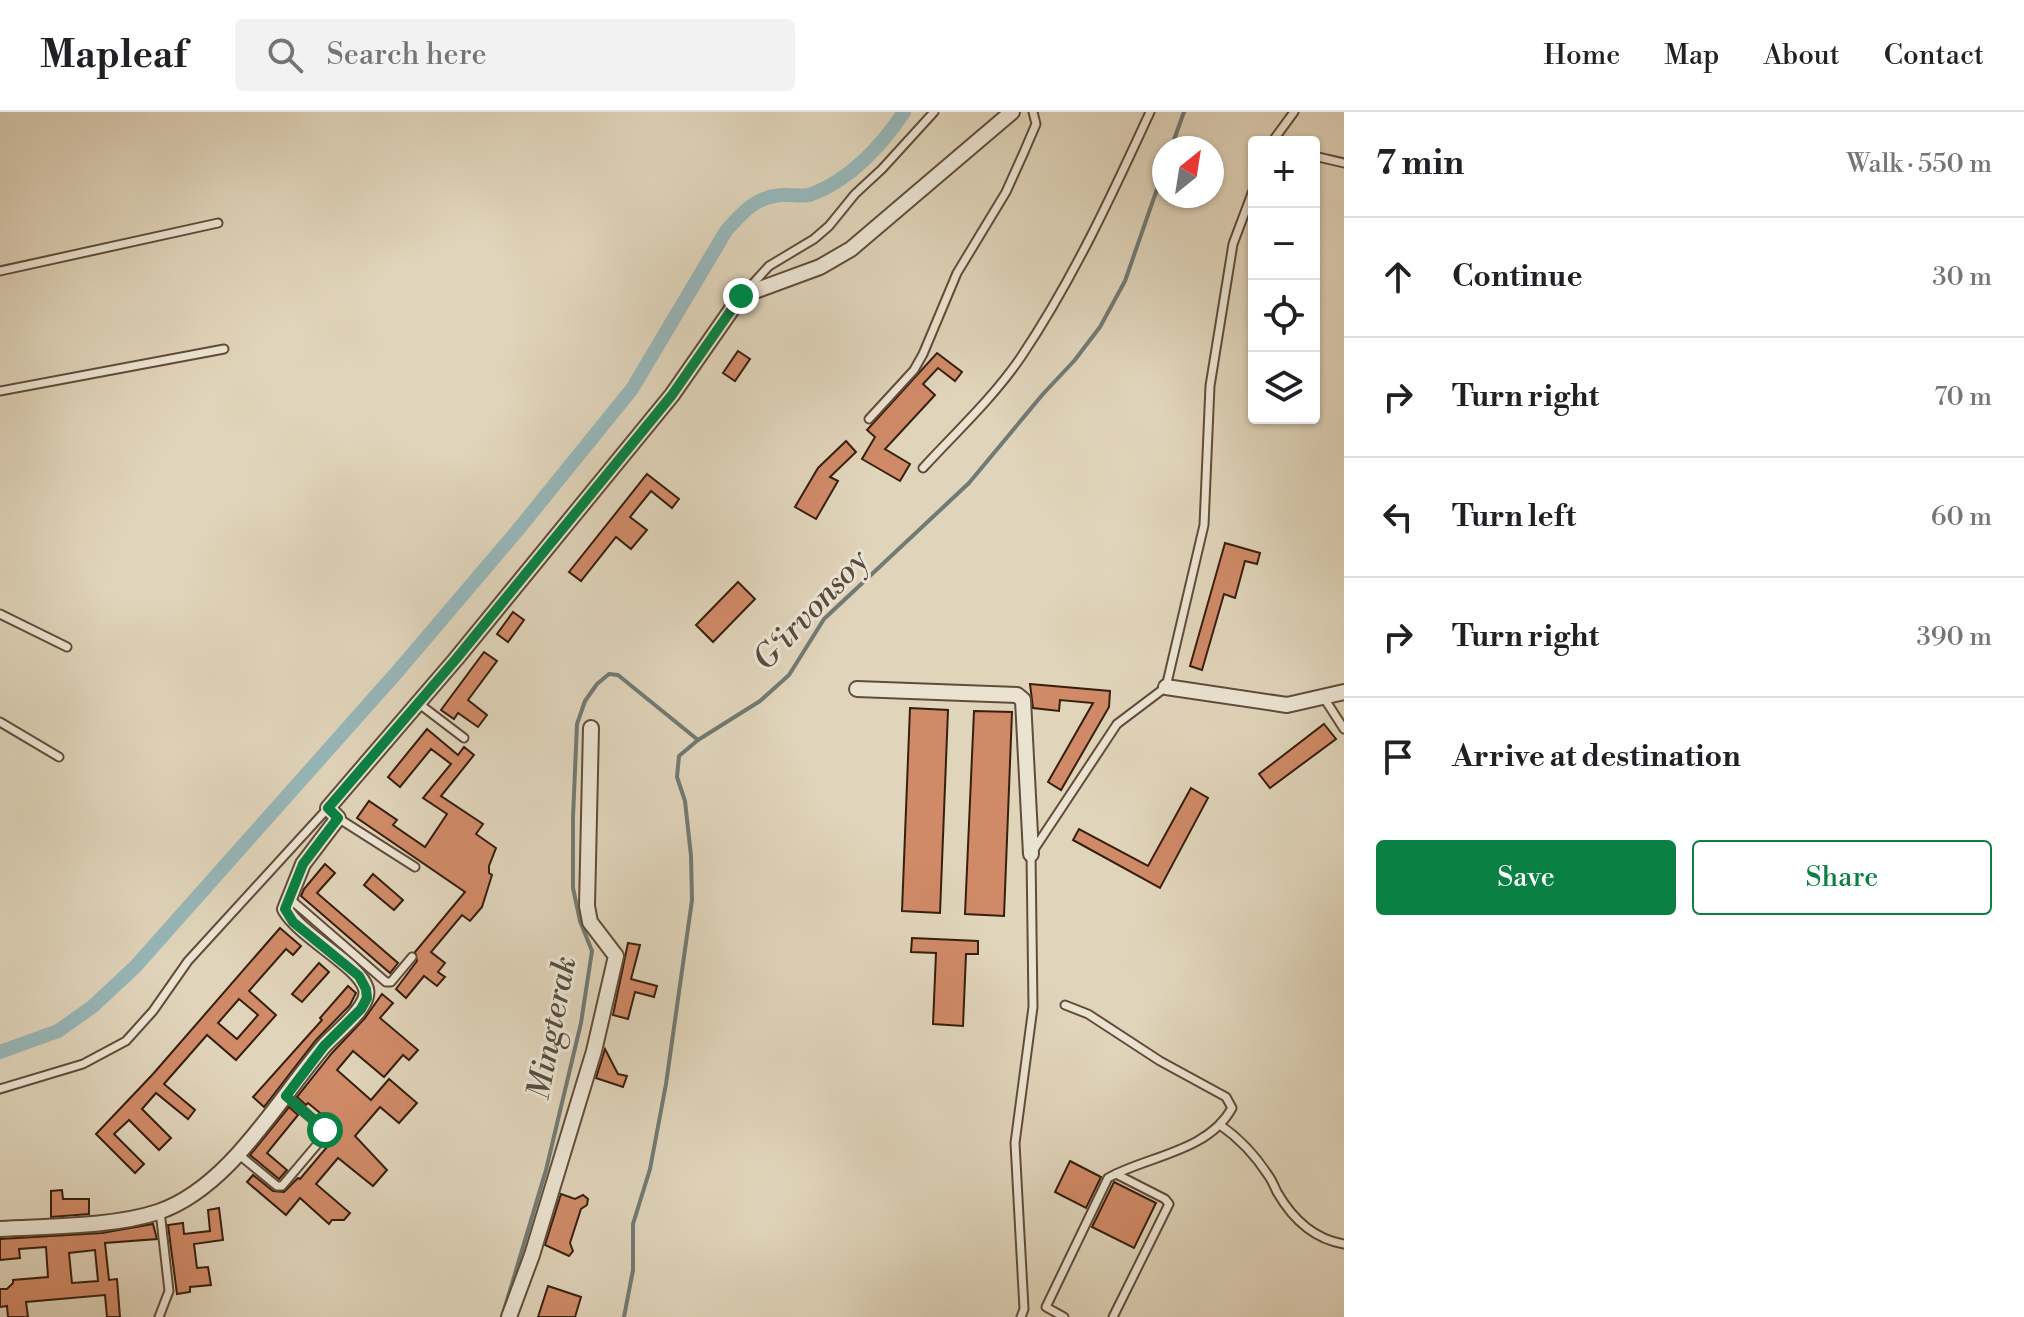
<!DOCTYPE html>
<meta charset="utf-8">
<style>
body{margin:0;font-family:"Libre Bodoni",serif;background:#f2f2f2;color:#202124}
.controls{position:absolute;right:24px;top:24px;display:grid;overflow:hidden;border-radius:8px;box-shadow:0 2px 6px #0004}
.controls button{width:72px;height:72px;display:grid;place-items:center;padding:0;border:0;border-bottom:2px solid #e0e0e0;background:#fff;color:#202124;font:40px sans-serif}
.compass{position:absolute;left:1152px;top:24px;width:72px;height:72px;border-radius:50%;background:#fff;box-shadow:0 2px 6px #0004;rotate:30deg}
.stop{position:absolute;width:24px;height:24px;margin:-18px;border:6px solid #0b8043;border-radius:50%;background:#fff}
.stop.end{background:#0b8043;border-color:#fff;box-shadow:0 2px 8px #0008}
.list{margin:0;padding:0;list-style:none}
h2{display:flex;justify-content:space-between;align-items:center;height:104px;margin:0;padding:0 32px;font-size:34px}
h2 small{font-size:26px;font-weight:400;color:#757577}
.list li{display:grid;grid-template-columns:52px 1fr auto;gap:24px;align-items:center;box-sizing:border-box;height:120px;padding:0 32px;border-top:2px solid #e0e0e0}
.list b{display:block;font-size:30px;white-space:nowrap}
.list em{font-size:26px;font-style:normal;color:#757577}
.actions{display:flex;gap:16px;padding:24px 32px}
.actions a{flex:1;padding:18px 0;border:2px solid #0b8043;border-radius:8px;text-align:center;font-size:28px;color:#0b8043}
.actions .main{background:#0b8043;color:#fff}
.icon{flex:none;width:44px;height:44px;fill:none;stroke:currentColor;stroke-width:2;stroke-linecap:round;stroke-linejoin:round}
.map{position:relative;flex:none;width:1344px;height:1205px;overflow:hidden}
header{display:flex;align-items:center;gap:48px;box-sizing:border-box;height:112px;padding:0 40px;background:#fff;border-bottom:2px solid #e0e0e0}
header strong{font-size:38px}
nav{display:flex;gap:44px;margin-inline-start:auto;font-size:28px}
.search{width:560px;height:72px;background:#f2f2f2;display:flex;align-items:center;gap:20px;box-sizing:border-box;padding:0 28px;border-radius:8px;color:#757577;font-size:30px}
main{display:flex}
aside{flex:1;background:#fff}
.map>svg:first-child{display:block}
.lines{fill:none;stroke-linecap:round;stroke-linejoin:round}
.stream{stroke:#717a74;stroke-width:4}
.canal{stroke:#97b6b8;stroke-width:14}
.building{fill:#d08a67;stroke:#371f0e;stroke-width:2;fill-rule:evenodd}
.lane-casing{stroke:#614c39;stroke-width:11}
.street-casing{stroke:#614c39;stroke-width:18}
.lane{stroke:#ebe3d2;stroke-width:7}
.street{stroke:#ebe3d2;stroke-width:14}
.route{stroke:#0b8043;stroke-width:10}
.labels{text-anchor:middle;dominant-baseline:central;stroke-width:6;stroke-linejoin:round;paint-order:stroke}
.water-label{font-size:32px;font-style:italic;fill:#544c41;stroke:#ebe3d2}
</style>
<header>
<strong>Mapleaf</strong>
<div class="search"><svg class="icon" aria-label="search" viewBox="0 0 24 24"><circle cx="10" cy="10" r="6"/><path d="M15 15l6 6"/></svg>Search here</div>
<nav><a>Home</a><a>Map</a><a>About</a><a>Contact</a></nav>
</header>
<main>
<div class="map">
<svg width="1344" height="1205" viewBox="0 0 1344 1205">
<rect width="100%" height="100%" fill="#e0d4ba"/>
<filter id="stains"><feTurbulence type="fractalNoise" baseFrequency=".0025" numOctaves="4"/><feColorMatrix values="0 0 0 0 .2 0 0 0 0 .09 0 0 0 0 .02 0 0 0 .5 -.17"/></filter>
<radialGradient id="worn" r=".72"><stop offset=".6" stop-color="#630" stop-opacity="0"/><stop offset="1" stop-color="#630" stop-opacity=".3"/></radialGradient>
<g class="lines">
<g class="stream">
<path d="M1171,36L1184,0"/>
<path d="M502,1205L546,1058L581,911L592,839L580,809L573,776V705L577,612L585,589L597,572L609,562L618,563L698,628"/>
<path d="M624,1205L633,1158V1112L650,1057L666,972L692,788L691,744L685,689L677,665L679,644L698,628L760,589L789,563L824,507L969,371L1043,282L1074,249L1100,215L1125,169L1164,57"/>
</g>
<path class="canal" d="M0,940L58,919L92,895L135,855L398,559L517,419L632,277L726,119C744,98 759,82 788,83C795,83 805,85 812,82C850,68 882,33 904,0"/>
</g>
<g class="building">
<path d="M738,239L750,247L735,269L723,261Z"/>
<path d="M937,241L962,260L955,269L938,256L923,272L935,283L885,337L910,352L900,369L862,347L875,325L867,318Z"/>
<path d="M846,329L856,340L830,365L838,369L816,407L795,395L818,356Z"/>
<path d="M647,362L679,387L672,396L651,379L630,405L647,418L631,437L616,425L581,469L569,460Z"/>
<path d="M1225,431L1260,441L1257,452L1245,449L1235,486L1224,482L1202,558L1190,554Z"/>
<path d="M738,470L755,487L713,530L696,513Z"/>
<path d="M513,500L524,508L508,530L497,522Z"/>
<path d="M484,540L497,549L468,588L487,603L478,615L458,601L454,607L441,598Z"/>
<path d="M1030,572L1110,579L1109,595L1061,678L1048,670L1093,591L1060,588L1059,599L1033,596Z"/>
<path d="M910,596L948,598L940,801L902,799Z"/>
<path d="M974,599L1012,600L1004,804L965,802Z"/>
<path d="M1324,612L1336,627L1270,676L1259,662Z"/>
<path d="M427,617L458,643L464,635L474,643L441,684L483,712L476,722L496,736L489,754V761L492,763L482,795L470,809L462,803L431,840L445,851L438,860L445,865L437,874L424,864L406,886L396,877L417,849L415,840L465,780L357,706L369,689L397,708L393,713L425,735L447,702L423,686L451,652L431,637L400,675L388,665Z"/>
<path d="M1191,676L1208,686L1160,776L1073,728L1079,717L1148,754Z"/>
<path d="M325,752L335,761L317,781L398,851L390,861L301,784L304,777Z"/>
<path d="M373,762L403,788L394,798L364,773Z"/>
<path d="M280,816L301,834L293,843L286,837L249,879L276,903L236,948L207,923L164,972L195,998L188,1007L156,981L142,997L171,1026L159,1038L129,1008L114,1022L144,1052L135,1061L96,1022L153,962ZM239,887L258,903L237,927L218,911Z"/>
<path d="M912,826L978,829V842H966L963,914L933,912L936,841L911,840Z"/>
<path d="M628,831L640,833L631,867L657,874L654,885L635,880L628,907L613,903Z"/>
<path d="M319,851L329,860L302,890L292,882Z"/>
<path d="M348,874L356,881L350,893L316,928L264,995L253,985L322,908L320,906Z"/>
<path d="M382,882L393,891L380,906L418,938L409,948L403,943L384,965L353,939L337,958L371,988L389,967L417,991L399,1011L380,995L355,1024L387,1058L373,1074L338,1046L316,1072L350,1101L344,1108H332L329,1112L300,1086L286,1103L247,1070L253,1063L273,1079L284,1080L298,1066L300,1067L327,1035L325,1033L337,1015L308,991L306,993L297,985L332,941L365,906Z"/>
<path d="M605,937L618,962L627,964L623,975L596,966Z"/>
<path d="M289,995L298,1003L267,1041L287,1058L279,1067L250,1043Z"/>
<path d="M1070,1049L1101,1065L1086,1096L1055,1080Z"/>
<path d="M1114,1070L1156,1091L1134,1136L1092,1115Z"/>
<path d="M62,1078L63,1087H89V1102L51,1105V1079Z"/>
<path d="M561,1082L575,1087L583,1083L588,1087L587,1093L581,1097L570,1131L573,1139L569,1144L545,1133Z"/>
<path d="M219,1096L223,1128L194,1132L197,1156L208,1155L211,1173L190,1175V1180L177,1182L168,1113L183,1111L184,1122L210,1119L208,1098Z"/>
<path d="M153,1112L157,1127L105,1131L109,1168L117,1167L120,1205H107L105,1183L26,1190L28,1205H8L7,1194L0,1195V1177H7L13,1171V1168L48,1165L46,1135L19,1137L20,1146L0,1148V1127L102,1121ZM95,1138L98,1169L72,1171L69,1141Z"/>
<path d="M548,1174L581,1185L575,1205H538Z"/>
</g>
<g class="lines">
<defs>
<g id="lane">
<path d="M1272,30L1294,0"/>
<path d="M1314,44L1344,51"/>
<path d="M0,159L218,111"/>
<path d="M748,177L769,154L814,127L829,114L855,82L882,57L934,0"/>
<path d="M0,279L224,237"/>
<path d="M869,307L914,258L923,242L957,161L1006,80L1024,40L1036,12L1033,0"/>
<path d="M923,356C956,320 993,286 1021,245C1072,169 1112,83 1150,0"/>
<path d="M0,502L67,535"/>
<path d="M1324,586L1344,617"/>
<path d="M418,591L464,626"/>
<path d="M0,610L59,645"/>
<path d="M338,706L415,755"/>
<path d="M290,787L386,870H391L412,845"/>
<path d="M0,977L83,952L126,929L153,899L188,849L328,696"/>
<path d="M1220,1013C1239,1026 1255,1043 1268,1063C1272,1068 1274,1074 1277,1080C1292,1106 1313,1127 1344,1132"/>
<path d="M237,1041L277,1074H282L326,1022L325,1018L286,984"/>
<path d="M159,1205L169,1179L160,1099"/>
<path d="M1021,1205L1024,1197L1015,1031L1033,895L1031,742L1117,612L1166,575L1204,413L1210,274L1233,132L1254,76"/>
<path d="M1064,1205L1046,1195L1108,1066C1147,1044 1208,1040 1232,996L1226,985L1160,949L1088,902L1065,893"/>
<path d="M1113,1205L1169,1092L1165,1087L1116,1062"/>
</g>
<g id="street">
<path d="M1166,575L1287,593L1344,580"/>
<path d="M857,577L1017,583L1023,588L1031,742"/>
<path d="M0,1117C48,1114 113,1115 158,1100C229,1076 277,989 324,934C335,921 371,895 366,877C360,853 301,825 285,797L303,752L338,706L328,696L456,547L672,283L741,184L820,155L851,137L1012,0"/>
<path d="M509,1205L532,1143L594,939L616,844L590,810L587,794L591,616"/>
</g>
</defs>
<use href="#lane" class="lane-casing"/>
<use href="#street" class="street-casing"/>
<use href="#lane" class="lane"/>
<use href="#street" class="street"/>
</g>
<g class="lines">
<path class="route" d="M325,1018L286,984L324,934L361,897L367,886L366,877L359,864L293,810L285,797L303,752L338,706L328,696L456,547L672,283L741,184"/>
</g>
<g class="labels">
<g class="water-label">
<text transform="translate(811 498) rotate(-47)">G‘irvonsoy</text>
<text transform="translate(552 916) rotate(-79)">Mingterak</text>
</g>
</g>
<rect width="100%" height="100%" filter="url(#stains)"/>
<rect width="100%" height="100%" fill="url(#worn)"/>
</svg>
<div class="controls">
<button>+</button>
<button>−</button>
<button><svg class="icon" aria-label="locate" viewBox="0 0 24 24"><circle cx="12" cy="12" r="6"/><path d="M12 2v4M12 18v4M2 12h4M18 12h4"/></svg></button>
<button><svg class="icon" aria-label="layers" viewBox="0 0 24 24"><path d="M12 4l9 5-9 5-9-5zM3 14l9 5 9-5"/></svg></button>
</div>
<svg class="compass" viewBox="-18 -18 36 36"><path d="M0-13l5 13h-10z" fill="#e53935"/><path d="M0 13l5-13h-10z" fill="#757577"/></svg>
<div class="stop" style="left:325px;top:1018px"></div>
<div class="stop end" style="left:741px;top:184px"></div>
</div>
<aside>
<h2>7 min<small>Walk · 550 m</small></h2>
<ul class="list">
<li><svg class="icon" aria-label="ahead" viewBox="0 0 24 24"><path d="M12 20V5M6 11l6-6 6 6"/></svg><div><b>Continue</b></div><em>30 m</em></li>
<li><svg class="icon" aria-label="right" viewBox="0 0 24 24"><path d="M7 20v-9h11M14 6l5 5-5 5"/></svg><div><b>Turn right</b></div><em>70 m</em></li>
<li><svg class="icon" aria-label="left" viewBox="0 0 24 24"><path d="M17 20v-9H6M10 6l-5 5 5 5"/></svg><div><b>Turn left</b></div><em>60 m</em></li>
<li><svg class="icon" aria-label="right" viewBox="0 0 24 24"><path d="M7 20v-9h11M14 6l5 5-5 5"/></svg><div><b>Turn right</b></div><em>390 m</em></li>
<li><svg class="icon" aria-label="arrive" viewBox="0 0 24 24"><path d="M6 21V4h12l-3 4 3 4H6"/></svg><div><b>Arrive at destination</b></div></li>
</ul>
<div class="actions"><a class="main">Save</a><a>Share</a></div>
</aside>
</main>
